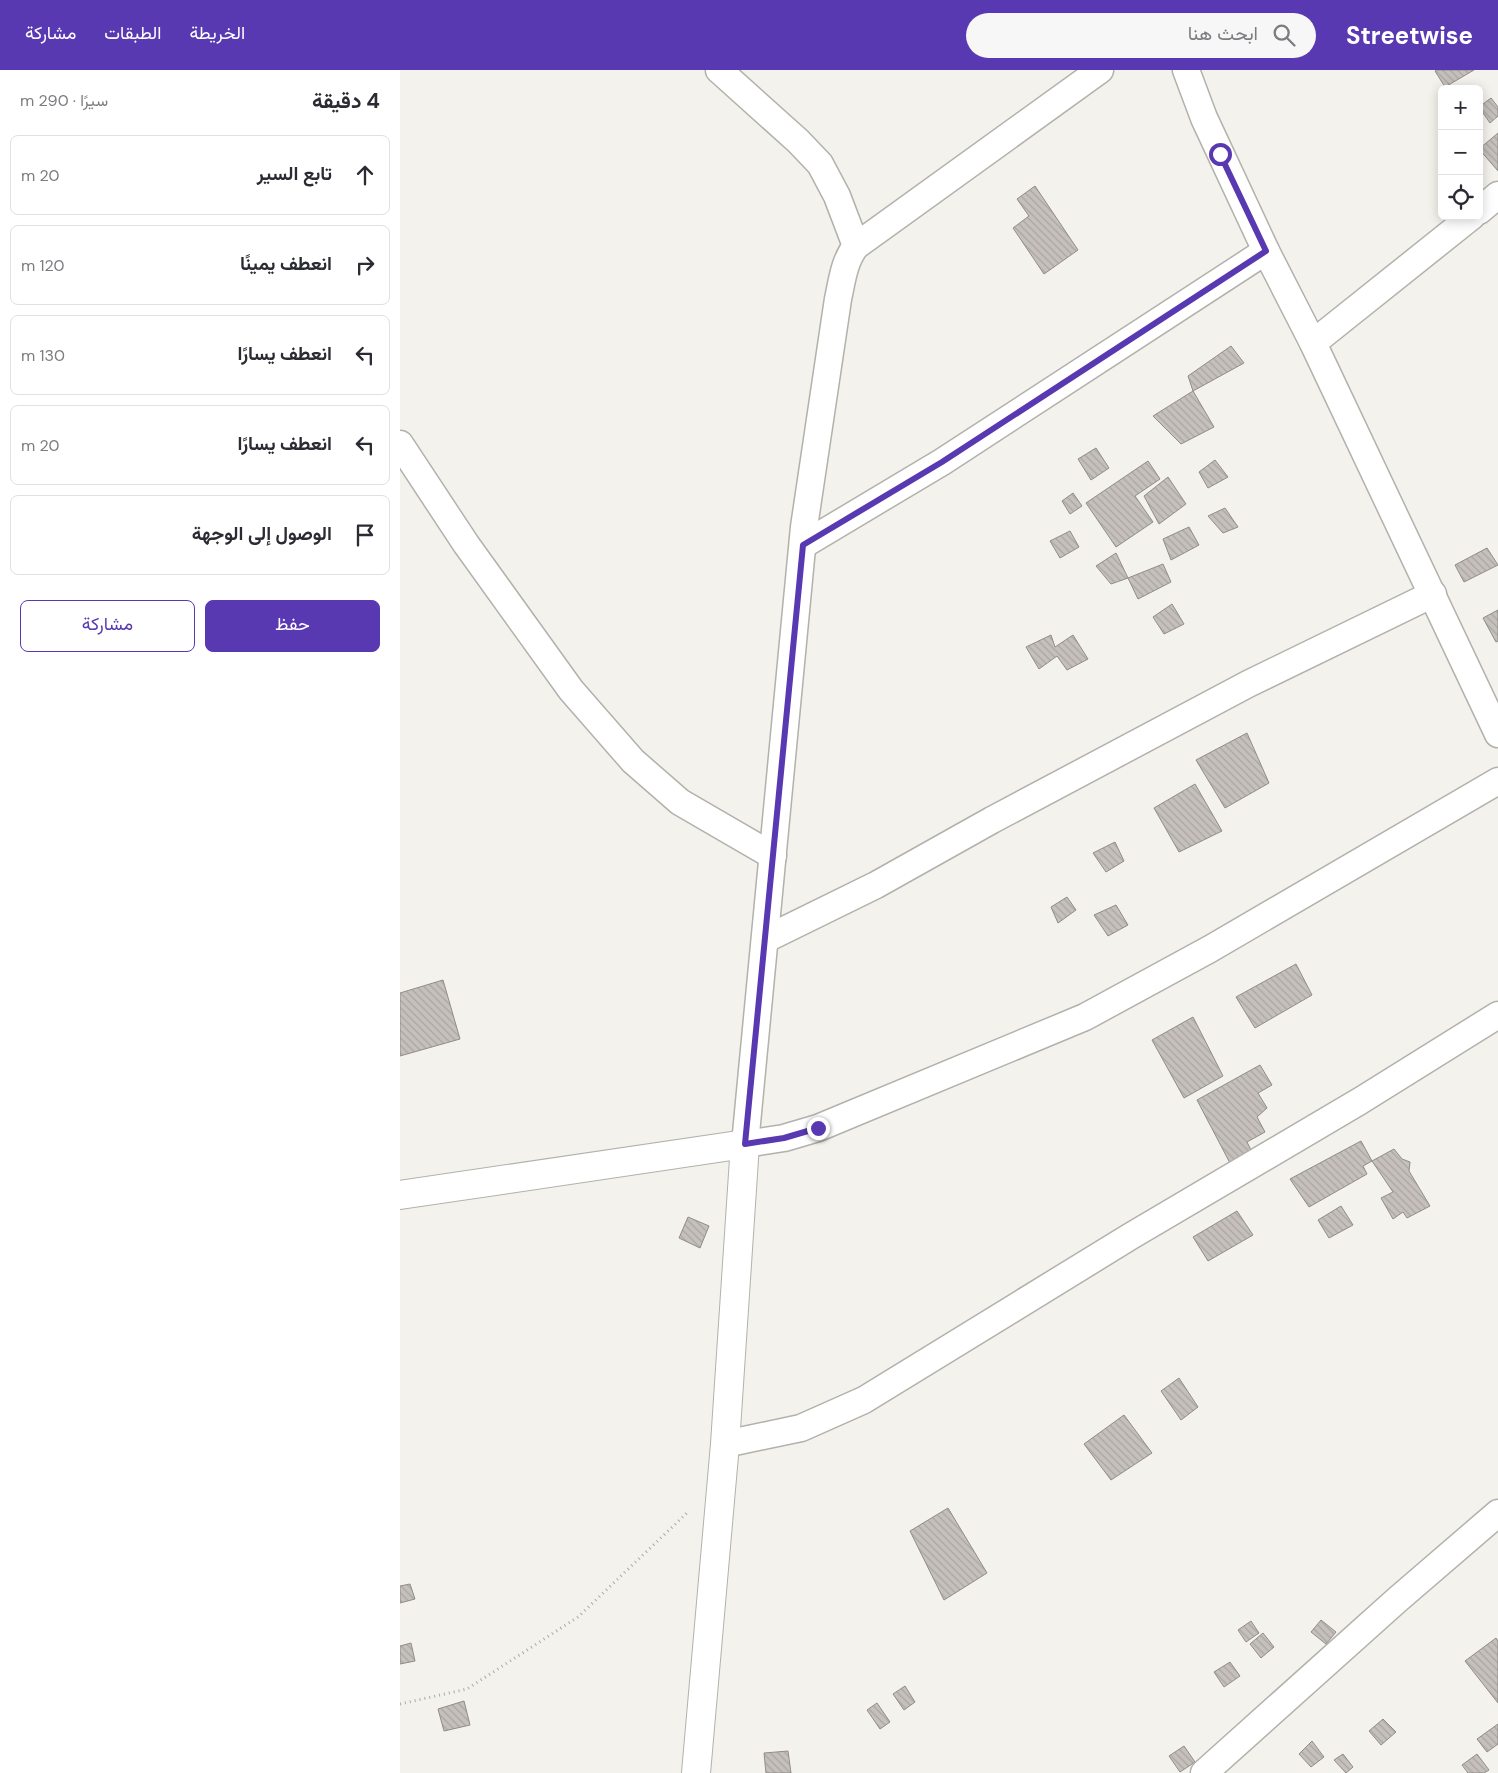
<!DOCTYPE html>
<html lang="ar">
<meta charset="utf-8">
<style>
body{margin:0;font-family:"DM Sans",Vazirmatn,sans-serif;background:#f7f7f7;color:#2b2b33;direction:rtl}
.controls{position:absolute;right:15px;top:15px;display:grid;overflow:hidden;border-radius:8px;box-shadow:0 2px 12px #0003}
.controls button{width:45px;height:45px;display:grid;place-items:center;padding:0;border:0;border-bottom:1px solid #e1e1e2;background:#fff;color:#2b2b33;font:25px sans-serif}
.stop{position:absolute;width:15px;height:15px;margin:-11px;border:4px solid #5939b1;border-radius:50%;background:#fff}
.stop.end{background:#5939b1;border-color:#fff;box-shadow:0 1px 5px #0008}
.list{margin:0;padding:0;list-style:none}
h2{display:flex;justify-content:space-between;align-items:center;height:65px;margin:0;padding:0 20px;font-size:21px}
h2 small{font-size:16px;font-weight:400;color:#7c7c81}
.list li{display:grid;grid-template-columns:32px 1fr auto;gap:15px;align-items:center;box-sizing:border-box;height:80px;margin:0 10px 10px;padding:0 10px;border:1px solid #e1e1e2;border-radius:8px}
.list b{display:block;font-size:19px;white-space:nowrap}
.list em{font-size:16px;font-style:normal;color:#7c7c81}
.actions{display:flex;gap:10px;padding:15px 20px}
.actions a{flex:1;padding:11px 0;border:1px solid #5939b1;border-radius:8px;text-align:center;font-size:18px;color:#5939b1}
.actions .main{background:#5939b1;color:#fff}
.icon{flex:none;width:28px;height:28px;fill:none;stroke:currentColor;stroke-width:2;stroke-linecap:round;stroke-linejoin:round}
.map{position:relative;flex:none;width:1098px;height:1703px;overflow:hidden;direction:ltr}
header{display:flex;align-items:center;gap:30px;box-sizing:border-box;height:70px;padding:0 25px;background:#5939b1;color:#fff}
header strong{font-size:24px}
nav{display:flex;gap:28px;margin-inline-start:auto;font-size:18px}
.search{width:350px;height:45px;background:#f7f7f7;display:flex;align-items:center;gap:12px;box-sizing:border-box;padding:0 18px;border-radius:28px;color:#7c7c81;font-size:19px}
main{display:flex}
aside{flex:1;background:#fff}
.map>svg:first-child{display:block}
.building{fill:url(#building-back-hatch);stroke:#908c87}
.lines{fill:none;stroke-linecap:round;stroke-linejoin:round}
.minor-casing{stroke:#b2b1ab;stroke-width:29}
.tertiary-casing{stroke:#b2b1ab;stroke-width:30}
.path{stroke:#acaaa6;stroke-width:3;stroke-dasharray:1 4;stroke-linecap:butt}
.minor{stroke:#fff;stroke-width:26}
.tertiary{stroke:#fff;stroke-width:28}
.route{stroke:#5939b1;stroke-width:6}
</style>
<header>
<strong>Streetwise</strong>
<div class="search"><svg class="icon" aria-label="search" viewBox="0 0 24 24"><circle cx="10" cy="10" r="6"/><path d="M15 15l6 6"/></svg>ابحث هنا</div>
<nav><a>الخريطة</a><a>الطبقات</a><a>مشاركة</a></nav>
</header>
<main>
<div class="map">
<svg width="1098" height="1703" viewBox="0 0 1098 1703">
<defs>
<pattern id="building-back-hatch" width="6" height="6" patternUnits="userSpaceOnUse" patternTransform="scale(1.25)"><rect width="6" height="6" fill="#c5c0bb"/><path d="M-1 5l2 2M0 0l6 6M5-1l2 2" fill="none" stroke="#aaa5a1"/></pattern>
</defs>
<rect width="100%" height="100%" fill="#f4f2ec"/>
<g class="building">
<path d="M1037,0H1074L1045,17L1035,1Z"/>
<path d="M1091,28L1098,37V46L1090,53L1079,37Z"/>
<path d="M1098,63V101L1079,79Z"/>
<path d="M635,116L678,180L644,204L613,158L629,146L617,129Z"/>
<path d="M831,276L844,293L793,321L788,306Z"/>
<path d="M793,321L814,357L781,374L753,346Z"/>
<path d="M696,378L709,398L691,410L678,389Z"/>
<path d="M815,390L828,407L808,418L799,402Z"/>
<path d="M748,391L760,409L735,426L753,452L716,477L686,433Z"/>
<path d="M768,407L786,434L759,454L744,426Z"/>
<path d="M673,423L682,436L670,444L662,431Z"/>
<path d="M825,438L838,457L823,463L808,446Z"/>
<path d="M789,457L799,475L771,490L763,469Z"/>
<path d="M670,461L679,477L660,488L650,471Z"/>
<path d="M1087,478L1098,495L1064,512L1055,495Z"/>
<path d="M716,483L728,508L711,514L696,496Z"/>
<path d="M763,494L771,512L738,529L728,508Z"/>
<path d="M772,534L784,554L764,564L753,547Z"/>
<path d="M1098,540V571L1096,572L1083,548Z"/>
<path d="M651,565L655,577L673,565L688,589L667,600L657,586L639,599L626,577Z"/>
<path d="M847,663L869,713L825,738L796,690Z"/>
<path d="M795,714L822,761L779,782L754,738Z"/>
<path d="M715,772L724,791L706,802L693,783Z"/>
<path d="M667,827L676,840L658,853L651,837Z"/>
<path d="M716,835L728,855L708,866L694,845Z"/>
<path d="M896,894L912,925L855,958L836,927Z"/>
<path d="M43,910L60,969L0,986V923Z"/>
<path d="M793,947L823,1006L784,1028L752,970Z"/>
<path d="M860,995L872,1015L858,1023L867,1038L857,1047L865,1062L847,1072L851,1080L831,1095L797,1030Z"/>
<path d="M961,1071L972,1091L963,1096L967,1104L909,1137L890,1109Z"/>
<path d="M994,1079L1002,1089L1010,1092L1009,1101L1030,1136L1007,1148L1003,1142L993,1149L981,1128L993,1122L972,1091Z"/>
<path d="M941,1136L953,1155L929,1168L918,1150Z"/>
<path d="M837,1141L853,1165L808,1191L793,1167Z"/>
<path d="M288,1147L309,1156L300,1178L279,1168Z"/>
<path d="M779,1308L798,1337L781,1350L761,1321Z"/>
<path d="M724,1345L752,1383L711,1410L684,1374Z"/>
<path d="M548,1438L587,1503L544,1530L510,1461Z"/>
<path d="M10,1514L15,1529L0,1533V1516Z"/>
<path d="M921,1550L936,1562L926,1574L911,1562Z"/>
<path d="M851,1551L859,1563L846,1572L838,1560Z"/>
<path d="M863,1563L874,1577L861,1588L850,1574Z"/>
<path d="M1096,1568L1098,1571V1633L1065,1591Z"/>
<path d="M11,1573L15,1591L0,1594V1576Z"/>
<path d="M830,1592L840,1606L824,1617L814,1602Z"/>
<path d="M505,1616L515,1632L504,1640L493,1624Z"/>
<path d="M64,1631L70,1655L44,1661L38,1639Z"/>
<path d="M477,1633L490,1652L480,1659L467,1640Z"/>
<path d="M983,1649L996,1662L981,1675L969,1661Z"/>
<path d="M1098,1654V1674L1087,1682L1077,1669Z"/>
<path d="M912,1671L924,1687L911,1697L899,1684Z"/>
<path d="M784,1676L795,1692L780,1702L769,1686Z"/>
<path d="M388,1681L391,1703H366L364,1683Z"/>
<path d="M943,1684L953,1697L946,1703L934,1690Z"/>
<path d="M1077,1684L1089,1700L1084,1703H1068L1062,1695Z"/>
</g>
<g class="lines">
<defs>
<g id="minor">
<path d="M319,0L398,71L420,94L437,126L456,176"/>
<path d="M700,0L456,176C444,191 442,211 438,229L404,457L345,1074L384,1068L418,1058L685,947L810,879L1098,711"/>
<path d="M786,0L804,48L866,181"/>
<path d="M1079,141L1098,125"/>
<path d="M913,273L1072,146"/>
<path d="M0,374L66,474L171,620L233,691L280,732L373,786"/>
<path d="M403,475L542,392L866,181L913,273L1098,664"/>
<path d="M366,869L476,815L592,750L848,614L1033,524"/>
<path d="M325,1374L401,1358L464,1330L731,1166L960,1031L1098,945"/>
<path d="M804,1703L997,1530L1098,1443"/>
</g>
<path id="tertiary" d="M0,1125L345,1074L325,1374L296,1703"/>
</defs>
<use href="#minor" class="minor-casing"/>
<use href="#tertiary" class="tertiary-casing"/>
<path class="path" d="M0,1634L67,1619L178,1547L289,1441"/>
<use href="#minor" class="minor"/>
<use href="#tertiary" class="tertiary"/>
</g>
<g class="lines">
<path class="route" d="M418,1058L384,1068L345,1074L403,475L542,392L866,181L820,84"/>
</g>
</svg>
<div class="controls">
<button>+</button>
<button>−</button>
<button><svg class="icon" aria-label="locate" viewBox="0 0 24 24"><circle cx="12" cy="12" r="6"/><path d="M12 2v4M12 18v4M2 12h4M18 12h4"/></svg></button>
</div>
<div class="stop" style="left:820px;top:84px"></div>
<div class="stop end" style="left:418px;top:1058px"></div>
</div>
<aside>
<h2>4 دقيقة<small>سيرًا · 290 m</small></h2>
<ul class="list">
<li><svg class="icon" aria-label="ahead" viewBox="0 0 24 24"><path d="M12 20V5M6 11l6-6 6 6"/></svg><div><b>تابع السير</b></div><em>20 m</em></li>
<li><svg class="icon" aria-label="right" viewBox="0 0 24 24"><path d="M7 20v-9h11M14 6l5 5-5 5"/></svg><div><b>انعطف يمينًا</b></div><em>120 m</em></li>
<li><svg class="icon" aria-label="left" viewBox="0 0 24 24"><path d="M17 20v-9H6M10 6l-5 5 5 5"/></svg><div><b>انعطف يسارًا</b></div><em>130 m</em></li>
<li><svg class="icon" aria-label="left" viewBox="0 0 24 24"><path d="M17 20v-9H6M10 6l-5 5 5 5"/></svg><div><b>انعطف يسارًا</b></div><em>20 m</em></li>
<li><svg class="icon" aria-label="arrive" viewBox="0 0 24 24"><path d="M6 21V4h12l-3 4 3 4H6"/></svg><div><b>الوصول إلى الوجهة</b></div></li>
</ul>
<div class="actions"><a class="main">حفظ</a><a>مشاركة</a></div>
</aside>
</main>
